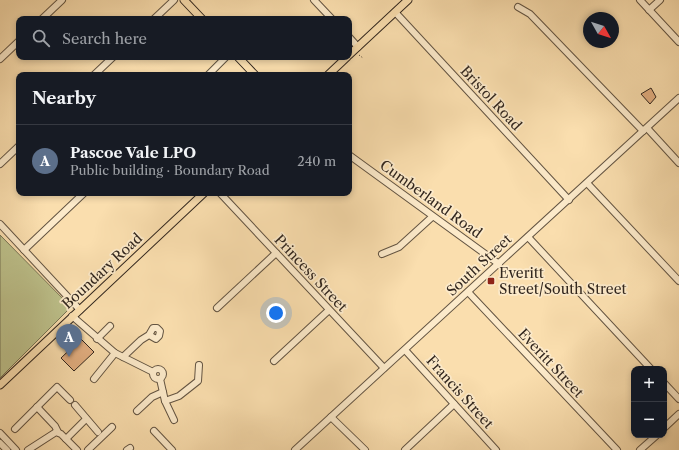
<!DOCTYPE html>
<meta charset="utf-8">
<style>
body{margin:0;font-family:"Libre Caslon Text",serif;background:#242831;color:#f1f3f6}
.controls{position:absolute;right:12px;bottom:12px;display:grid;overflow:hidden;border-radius:8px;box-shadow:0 2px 6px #0003}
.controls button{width:36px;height:36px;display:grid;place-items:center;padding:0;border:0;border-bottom:1px solid #363941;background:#171b24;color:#f1f3f6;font:20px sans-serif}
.compass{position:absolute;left:583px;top:12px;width:36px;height:36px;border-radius:50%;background:#171b24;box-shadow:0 2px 6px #0003;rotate:129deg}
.you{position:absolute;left:276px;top:313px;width:14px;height:14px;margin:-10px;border:3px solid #fff;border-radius:50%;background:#1a73e8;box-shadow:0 0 0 6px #1a73e833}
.badge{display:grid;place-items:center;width:26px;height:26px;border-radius:50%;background:#c59692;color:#fff;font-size:13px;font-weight:700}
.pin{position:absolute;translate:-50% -33px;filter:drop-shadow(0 1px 2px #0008)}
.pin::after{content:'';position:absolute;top:21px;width:14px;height:12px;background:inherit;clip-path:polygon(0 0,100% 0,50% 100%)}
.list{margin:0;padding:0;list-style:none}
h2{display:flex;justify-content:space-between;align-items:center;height:52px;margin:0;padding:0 16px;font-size:17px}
h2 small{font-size:13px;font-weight:400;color:#9ea1a6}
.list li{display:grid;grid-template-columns:26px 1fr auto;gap:12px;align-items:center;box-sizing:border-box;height:72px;padding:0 16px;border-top:1px solid #363941}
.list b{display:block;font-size:15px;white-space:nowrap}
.list p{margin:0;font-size:13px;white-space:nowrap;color:#9ea1a6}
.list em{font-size:13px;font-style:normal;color:#9ea1a6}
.icon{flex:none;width:22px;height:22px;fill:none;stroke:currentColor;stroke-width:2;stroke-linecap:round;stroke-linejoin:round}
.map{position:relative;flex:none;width:679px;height:450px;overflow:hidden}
.search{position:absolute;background:#171b24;box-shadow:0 2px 6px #0003;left:16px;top:16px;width:336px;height:44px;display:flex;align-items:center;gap:10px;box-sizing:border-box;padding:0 14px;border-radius:8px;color:#9ea1a6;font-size:15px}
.panel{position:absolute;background:#171b24;box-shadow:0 2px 6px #0003;left:16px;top:72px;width:336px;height:124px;border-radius:8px}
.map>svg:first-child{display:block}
.green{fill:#bdc18b;stroke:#777454}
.building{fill:#e2ae80;stroke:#31261e}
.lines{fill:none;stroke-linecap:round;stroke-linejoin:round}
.minor-casing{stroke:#635442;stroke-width:8}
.major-casing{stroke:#31261e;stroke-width:9}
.path{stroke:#31261e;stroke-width:1;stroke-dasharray:1 2;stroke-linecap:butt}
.minor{stroke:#fceaca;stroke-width:6}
.major{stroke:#fadeae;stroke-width:7}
.poi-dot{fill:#8f2418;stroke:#fceaca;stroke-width:1.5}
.labels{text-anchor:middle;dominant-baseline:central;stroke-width:3.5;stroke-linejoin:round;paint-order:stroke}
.street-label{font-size:14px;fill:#31261e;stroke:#fceaca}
.poi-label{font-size:14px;fill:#31261e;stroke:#fceaca;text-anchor:start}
</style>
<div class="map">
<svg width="679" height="450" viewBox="0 0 679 450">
<rect width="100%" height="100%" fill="#fadeae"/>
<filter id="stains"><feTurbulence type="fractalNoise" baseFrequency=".005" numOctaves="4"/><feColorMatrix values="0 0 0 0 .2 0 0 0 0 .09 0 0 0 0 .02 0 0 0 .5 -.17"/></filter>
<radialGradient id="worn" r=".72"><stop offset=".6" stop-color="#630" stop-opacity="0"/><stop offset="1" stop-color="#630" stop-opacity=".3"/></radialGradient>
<path class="green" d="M0,235L71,307L0,378Z"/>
<g class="building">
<path d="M651,88L656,97L650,104L641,94Z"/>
<path d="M81,339L94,352L74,371L61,358Z"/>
</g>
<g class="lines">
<defs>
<g id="minor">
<path d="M314,0L332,19"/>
<path d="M640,0L679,42"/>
<path d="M518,7L530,14L643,131"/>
<path d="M649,10L660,0"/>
<path d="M395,12L569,200"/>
<path d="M42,19L62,0"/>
<path d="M154,19L174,0"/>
<path d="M349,37L358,47"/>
<path d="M0,59L19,41"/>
<path d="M94,75L113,57"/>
<path d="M208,75L226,57"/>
<path d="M647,128L679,163"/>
<path d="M349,155L499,264"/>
<path d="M0,164L19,146"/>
<path d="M587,183L679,281"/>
<path d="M220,193L384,368"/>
<path d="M0,224L80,310"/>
<path d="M528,237L651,369"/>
<path d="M24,250L84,193"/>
<path d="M382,254L399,247L432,217"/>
<path d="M468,292L617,450"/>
<path d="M217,308L276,253"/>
<path d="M72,316L115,353L153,372"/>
<path d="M97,339L110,326"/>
<path d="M405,350L496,450"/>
<path d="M123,357L141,340L149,335L153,328H157L160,331L159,336L156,339L149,335"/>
<path d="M274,361L329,310"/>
<circle cx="158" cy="374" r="5"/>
<path d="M94,379L115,353"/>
<path d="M160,379L165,401L174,420"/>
<path d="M664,383L679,399"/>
<path d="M165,401L179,396L198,381L199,365"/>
<path d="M75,405L98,432"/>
<path d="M37,407L55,426L58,432"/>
<path d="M137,411L152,397L163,392"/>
<path d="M331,417L365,450"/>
<path d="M664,428L679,414"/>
<path d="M15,429L57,387L70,400"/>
<path d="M154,431L172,450"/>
<path d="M0,433L16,450"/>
<path d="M66,439L86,419"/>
<path d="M0,443L7,450"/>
<path d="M28,450L56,432L61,434L77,450"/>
<path d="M88,450L112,427"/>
<path d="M127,450L130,448"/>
<path d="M295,450L679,98"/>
<path d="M405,450L454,404"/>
<path d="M640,450L657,435"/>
</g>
<g id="major">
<path d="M184,0L202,19"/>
<path d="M349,55L408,0"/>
<path d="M238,57L255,75"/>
<path d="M328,75L347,57"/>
<path d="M0,385L204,193"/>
</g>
</defs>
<use href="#minor" class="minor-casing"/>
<use href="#major" class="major-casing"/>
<path class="path" d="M359,55L363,58"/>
<use href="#minor" class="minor"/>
<use href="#major" class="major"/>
</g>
<rect class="poi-dot" x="487" y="277" width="8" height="8" rx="2"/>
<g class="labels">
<g class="street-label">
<text transform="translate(491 98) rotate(47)">Bristol Road</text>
<text transform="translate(431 199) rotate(36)">Cumberland Road</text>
<text transform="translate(479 265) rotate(-43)">South Street</text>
<text transform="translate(102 271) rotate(-43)">Boundary Road</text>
<text transform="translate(311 273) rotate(47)">Princess Street</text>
<text transform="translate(551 363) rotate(47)">Everitt Street</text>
<text transform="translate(460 392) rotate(48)">Francis Street</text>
</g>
<g class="poi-label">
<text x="499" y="273">Everitt<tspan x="499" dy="16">Street/South Street</tspan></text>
</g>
</g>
<rect width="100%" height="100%" filter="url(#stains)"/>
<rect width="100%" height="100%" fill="url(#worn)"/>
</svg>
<div class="controls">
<button>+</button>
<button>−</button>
</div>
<svg class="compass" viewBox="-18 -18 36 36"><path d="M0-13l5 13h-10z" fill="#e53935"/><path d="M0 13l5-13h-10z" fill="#9ea1a6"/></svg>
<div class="you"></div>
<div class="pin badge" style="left:69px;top:357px;background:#5c6f8a">A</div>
<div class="search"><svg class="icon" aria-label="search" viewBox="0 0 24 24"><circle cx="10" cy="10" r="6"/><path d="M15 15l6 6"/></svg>Search here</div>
<section class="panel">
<h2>Nearby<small></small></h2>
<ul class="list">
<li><span class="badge" style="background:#5c6f8a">A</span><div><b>Pascoe Vale LPO</b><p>Public building · Boundary Road</p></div><em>240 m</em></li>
</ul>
</section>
</div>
